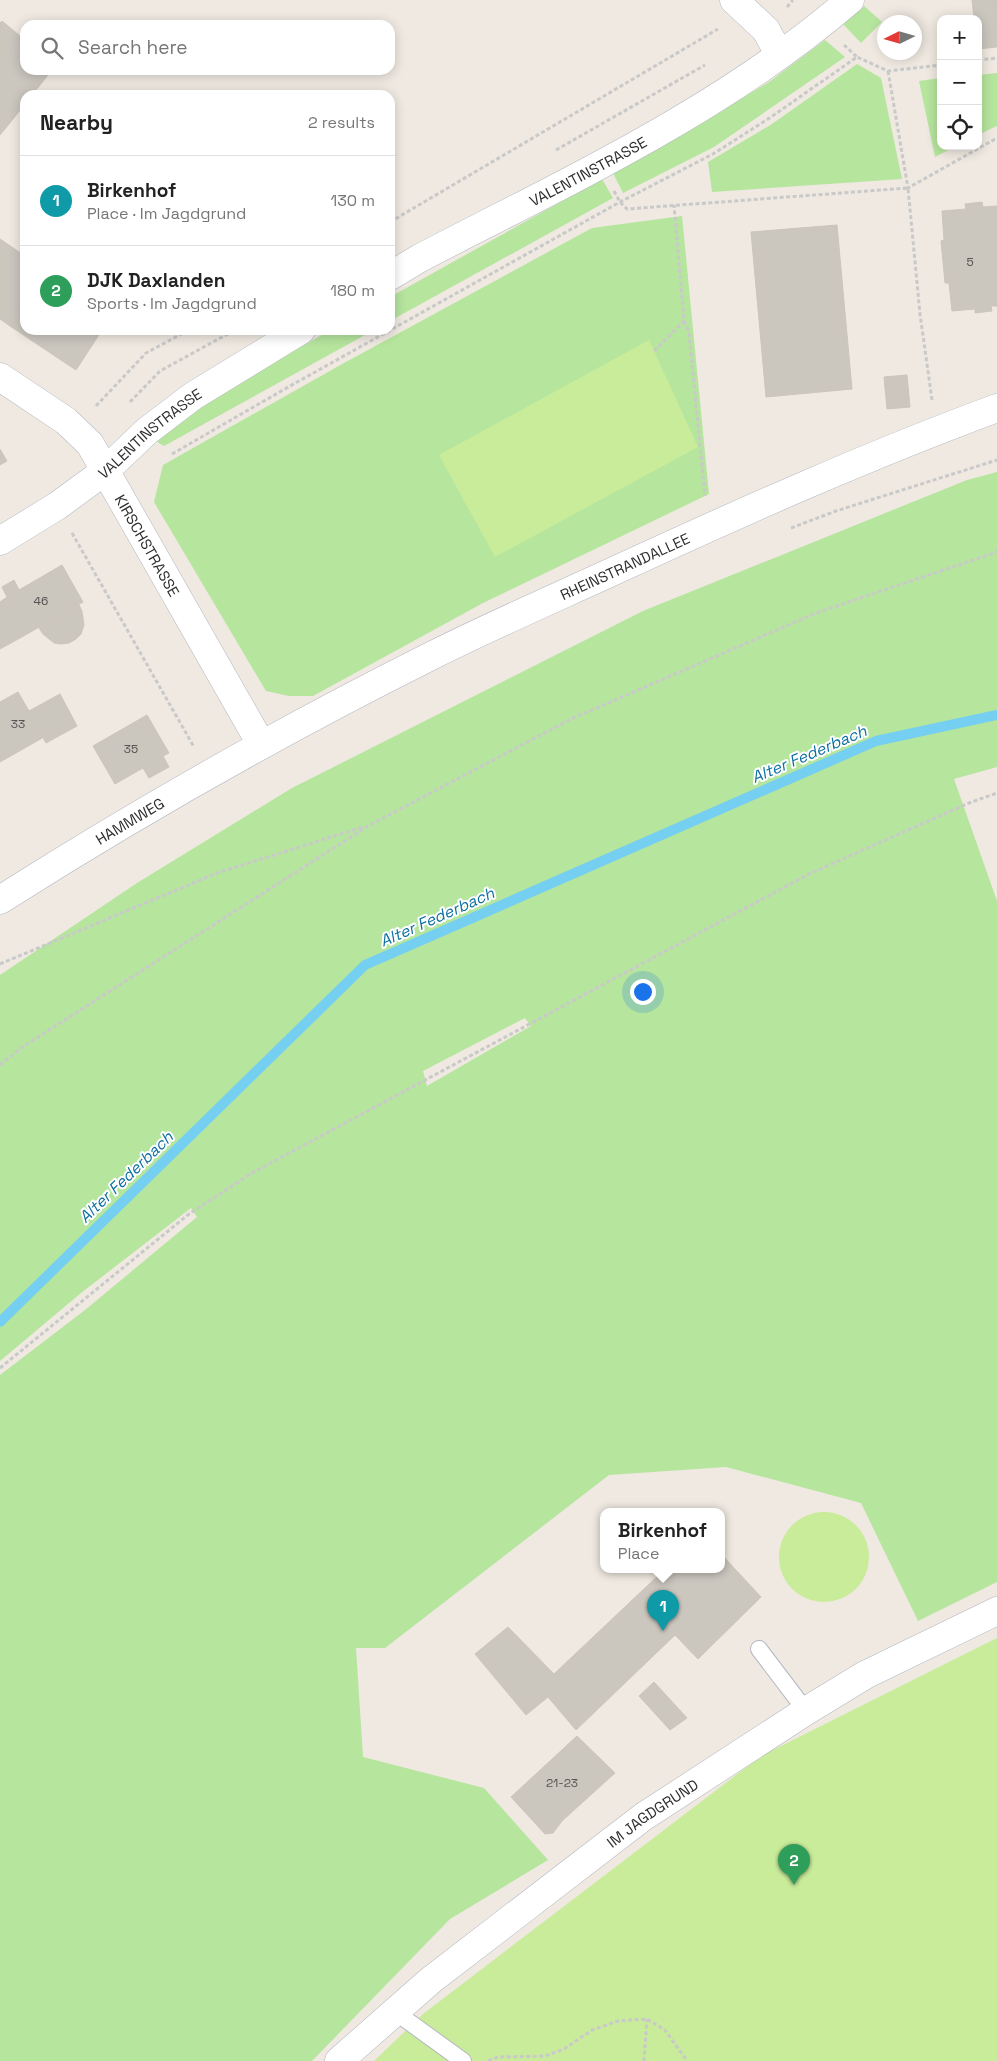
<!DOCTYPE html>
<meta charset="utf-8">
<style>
body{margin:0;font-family:"Space Grotesk",sans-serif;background:#f2f2f2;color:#222}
.controls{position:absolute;right:15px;top:15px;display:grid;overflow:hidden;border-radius:10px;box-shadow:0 2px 12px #0003}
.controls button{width:45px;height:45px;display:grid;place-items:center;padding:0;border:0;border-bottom:1px solid #e0e0e0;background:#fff;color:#222;font:25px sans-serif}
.compass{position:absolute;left:877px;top:15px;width:45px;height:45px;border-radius:50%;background:#fff;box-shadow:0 2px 12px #0003;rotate:265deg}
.you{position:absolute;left:642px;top:991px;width:18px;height:18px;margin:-12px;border:4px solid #fff;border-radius:50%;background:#1a73e8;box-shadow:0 0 0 8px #1a73e833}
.badge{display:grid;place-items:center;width:32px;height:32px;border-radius:50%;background:#2563eb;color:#fff;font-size:16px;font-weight:700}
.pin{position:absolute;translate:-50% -41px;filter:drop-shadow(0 1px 2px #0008)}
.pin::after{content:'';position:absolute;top:26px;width:18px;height:15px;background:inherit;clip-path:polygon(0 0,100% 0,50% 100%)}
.popup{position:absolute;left:600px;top:1508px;width:125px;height:65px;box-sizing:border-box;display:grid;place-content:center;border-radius:10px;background:#fff;filter:drop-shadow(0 1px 4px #0005);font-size:16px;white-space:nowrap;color:#767676}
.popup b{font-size:19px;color:#222}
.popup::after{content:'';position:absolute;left:50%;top:100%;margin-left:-10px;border:10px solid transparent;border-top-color:#fff}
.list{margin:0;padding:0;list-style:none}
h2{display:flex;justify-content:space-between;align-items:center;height:65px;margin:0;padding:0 20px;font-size:21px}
h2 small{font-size:16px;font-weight:400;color:#767676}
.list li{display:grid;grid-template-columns:32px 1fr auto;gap:15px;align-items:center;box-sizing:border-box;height:90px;padding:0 20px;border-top:1px solid #e0e0e0}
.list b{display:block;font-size:19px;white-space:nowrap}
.list p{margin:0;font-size:16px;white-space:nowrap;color:#767676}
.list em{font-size:16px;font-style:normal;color:#767676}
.icon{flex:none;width:28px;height:28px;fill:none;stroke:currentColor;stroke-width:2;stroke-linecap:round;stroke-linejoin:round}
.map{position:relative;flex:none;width:997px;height:2061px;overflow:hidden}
.search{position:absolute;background:#fff;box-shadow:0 2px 12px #0003;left:20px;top:20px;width:375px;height:55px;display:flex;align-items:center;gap:12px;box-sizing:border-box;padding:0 18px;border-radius:15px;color:#767676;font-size:19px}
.panel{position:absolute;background:#fff;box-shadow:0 2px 12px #0003;left:20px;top:90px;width:375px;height:245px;border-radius:15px}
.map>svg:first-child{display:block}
.green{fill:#b6e59e;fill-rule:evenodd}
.pitch{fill:#c9ec9a}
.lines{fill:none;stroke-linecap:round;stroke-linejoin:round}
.stream{stroke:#75cff0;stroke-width:10}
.building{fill:#cbc7bf;stroke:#cbc5ba}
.lane-casing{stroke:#b4b7c1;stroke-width:18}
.street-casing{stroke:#b4b7c1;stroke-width:29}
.path{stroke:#c9c9c9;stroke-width:3;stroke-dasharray:4 2.5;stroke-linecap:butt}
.lane{stroke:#fff;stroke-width:16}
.street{stroke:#fff;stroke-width:28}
.labels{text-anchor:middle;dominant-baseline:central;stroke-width:4;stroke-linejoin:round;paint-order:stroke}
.number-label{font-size:12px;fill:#555452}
.street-label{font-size:15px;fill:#2e2e2e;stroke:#fff}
.water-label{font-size:16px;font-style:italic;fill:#0d6fa3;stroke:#fff}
</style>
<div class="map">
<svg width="997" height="2061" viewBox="0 0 997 2061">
<rect width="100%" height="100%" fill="#efe9e1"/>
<g class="green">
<path d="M864,6L882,22L861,43L843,24Z"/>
<path d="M825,40L845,57L714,147L623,193L613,173L692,128L769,82Z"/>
<path d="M857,64L881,78L902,179L712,192L708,162L772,124Z"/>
<path d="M997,73V126L978,135V75Z"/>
<path d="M941,78V146H956L935,157L919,81Z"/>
<path d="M602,179L613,198L390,321V297Z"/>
<path d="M682,216L709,494L483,603L313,696H289L266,691L154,502L163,465L344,363L592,228Z"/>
<path d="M331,330H374L164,446L154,440L230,386Z"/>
<path d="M997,472V767L954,779L997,901V1582L918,1621L861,1503L726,1467L609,1475L385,1648H356L363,1757L484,1788L548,1860L450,1919L312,2061H0V1375L85,1310L197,1217L191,1208L81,1293L0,1361V975L137,883L292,788L643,611L967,480ZM525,1018L531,1026L427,1086L423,1071Z"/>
</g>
<g class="pitch">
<path d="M649,340L698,447L495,557L439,455Z"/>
<circle cx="824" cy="1557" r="45"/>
<path d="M997,1638V2061H374L423,2014L761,1756Z"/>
</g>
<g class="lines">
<path class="stream" d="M0,1322L365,965L876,741L997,715"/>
</g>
<g class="building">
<path d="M972,0H997V47L978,49V19H974Z"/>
<path d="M2,21L25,40V70H52L32,95H25V104L9,124L0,117V23Z"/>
<path d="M0,117L9,124L0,135Z"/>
<path d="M982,202L983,207L997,206V306H991L992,311L975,313V309L952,311L949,283H945L941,241L944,240L942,211L966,209L965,204Z"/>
<path d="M837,225L852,389L766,397L751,232Z"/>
<path d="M0,239L25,256V303L10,326L0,319Z"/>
<path d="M25,303V330H102L76,370L10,326Z"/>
<path d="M907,375L910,407L887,409L884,377Z"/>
<path d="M0,449L7,461L0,465Z"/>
<path d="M62,565L83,602L20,638L0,602L7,597L2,587L14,580L19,590Z"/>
<path d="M0,602L20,638L0,649Z"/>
<path d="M79,605L82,611L84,625L81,634L76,639L69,643L61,644L54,643L43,634L39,628Z"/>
<path d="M18,692L44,737L0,762V702Z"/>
<path d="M60,694L77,726L46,743L29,711Z"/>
<path d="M147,715L169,753L163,756L169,767L149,778L143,768L115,784L93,746Z"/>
<path d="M722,1555L761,1597L698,1659L675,1635L576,1730L548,1697L526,1715L475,1654L508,1627L554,1674L664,1570H722Z"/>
<path d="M654,1682L687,1718L670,1730L639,1696Z"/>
<path d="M577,1736L615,1773L562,1821L553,1833L545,1834L511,1797Z"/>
</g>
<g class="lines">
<defs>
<g id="lane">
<path d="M759,1649L806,1711"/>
<path d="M394,2011L463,2061"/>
</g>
<g id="street">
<path d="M734,0L766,30L779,54"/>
<path id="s1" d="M390,276L420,258C568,181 723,110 850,0"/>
<path id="s2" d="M0,377L66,421L90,444L261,744"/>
<path id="s3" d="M0,541L57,506L105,471L147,431L193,396L301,330"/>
<path id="s4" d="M0,900C140,811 285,729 433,655C493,625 555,598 616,570C742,512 867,456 997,408"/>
<path id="s5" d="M339,2061L431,1980L643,1817L806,1711L865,1675L997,1611"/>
</g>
</defs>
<use href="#lane" class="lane-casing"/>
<use href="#street" class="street-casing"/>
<g class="path">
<path d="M787,7L793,0"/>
<path d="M844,45L857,57"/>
<path d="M978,60L997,58"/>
<path d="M888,71L908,188L997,138"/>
<path d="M556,150L705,65"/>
<path d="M614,191L620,202L627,209L908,188L920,314L932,400"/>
<path d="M390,222L718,29"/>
<path d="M684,321L689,332L705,496"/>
<path d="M654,351L684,321L674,205"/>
<path d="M130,402L160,371L235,330"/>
<path d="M96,406L146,353L189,330"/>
<path d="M172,454L290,386L620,202L713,154L771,117L857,57L888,71L941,65"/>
<path d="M791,528L836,511L997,460"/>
<path d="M72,533L194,747"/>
<path d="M0,964L217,873L363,827"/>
<path d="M0,1065L21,1048L368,826L571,719L816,613L997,552"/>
<path d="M0,1368L189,1214L252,1173L809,874L969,803L997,793"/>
<path d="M488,2061L498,2057L545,2056L564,2049L592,2030L618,2021L647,2019L665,2030L687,2061"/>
<path d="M644,2061L647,2019"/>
</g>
<use href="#lane" class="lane"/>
<use href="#street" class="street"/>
</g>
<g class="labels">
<g class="number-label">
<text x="970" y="262">5</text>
<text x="41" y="601">46</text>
<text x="18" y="724">33</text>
<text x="131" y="749">35</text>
<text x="562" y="1783">21-23</text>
</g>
<g class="street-label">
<text stroke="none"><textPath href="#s1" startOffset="224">VALENTINSTRASSE</textPath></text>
<text stroke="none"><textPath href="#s3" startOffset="185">VALENTINSTRASSE</textPath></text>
<text stroke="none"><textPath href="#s2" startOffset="229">KIRSCHSTRASSE</textPath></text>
<text stroke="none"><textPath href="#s4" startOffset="709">RHEINSTRANDALLEE</textPath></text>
<text stroke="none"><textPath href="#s4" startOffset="152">HAMMWEG</textPath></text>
<text stroke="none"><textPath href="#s5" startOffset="400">IM JAGDGRUND</textPath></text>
</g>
<g class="water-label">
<text transform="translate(809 754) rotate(-23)">Alter Federbach</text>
<text transform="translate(437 917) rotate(-24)">Alter Federbach</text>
<text transform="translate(126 1177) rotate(-44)">Alter Federbach</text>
</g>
</g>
</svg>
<div class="controls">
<button>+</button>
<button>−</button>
<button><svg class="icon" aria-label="locate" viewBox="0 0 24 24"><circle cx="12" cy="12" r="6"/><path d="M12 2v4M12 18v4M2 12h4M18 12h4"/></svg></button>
</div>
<svg class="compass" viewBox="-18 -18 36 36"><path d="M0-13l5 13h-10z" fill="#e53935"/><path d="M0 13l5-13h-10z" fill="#767676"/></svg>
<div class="you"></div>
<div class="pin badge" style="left:663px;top:1631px;background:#0f9aa8">1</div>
<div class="popup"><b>Birkenhof</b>Place</div>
<div class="pin badge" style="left:794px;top:1885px;background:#2e9e5b">2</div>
<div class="search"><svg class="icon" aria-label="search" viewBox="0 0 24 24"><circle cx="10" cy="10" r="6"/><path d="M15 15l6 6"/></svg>Search here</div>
<section class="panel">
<h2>Nearby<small>2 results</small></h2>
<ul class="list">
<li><span class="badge" style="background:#0f9aa8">1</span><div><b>Birkenhof</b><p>Place · Im Jagdgrund</p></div><em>130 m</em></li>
<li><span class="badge" style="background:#2e9e5b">2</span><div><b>DJK Daxlanden</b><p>Sports · Im Jagdgrund</p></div><em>180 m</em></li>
</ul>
</section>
</div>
